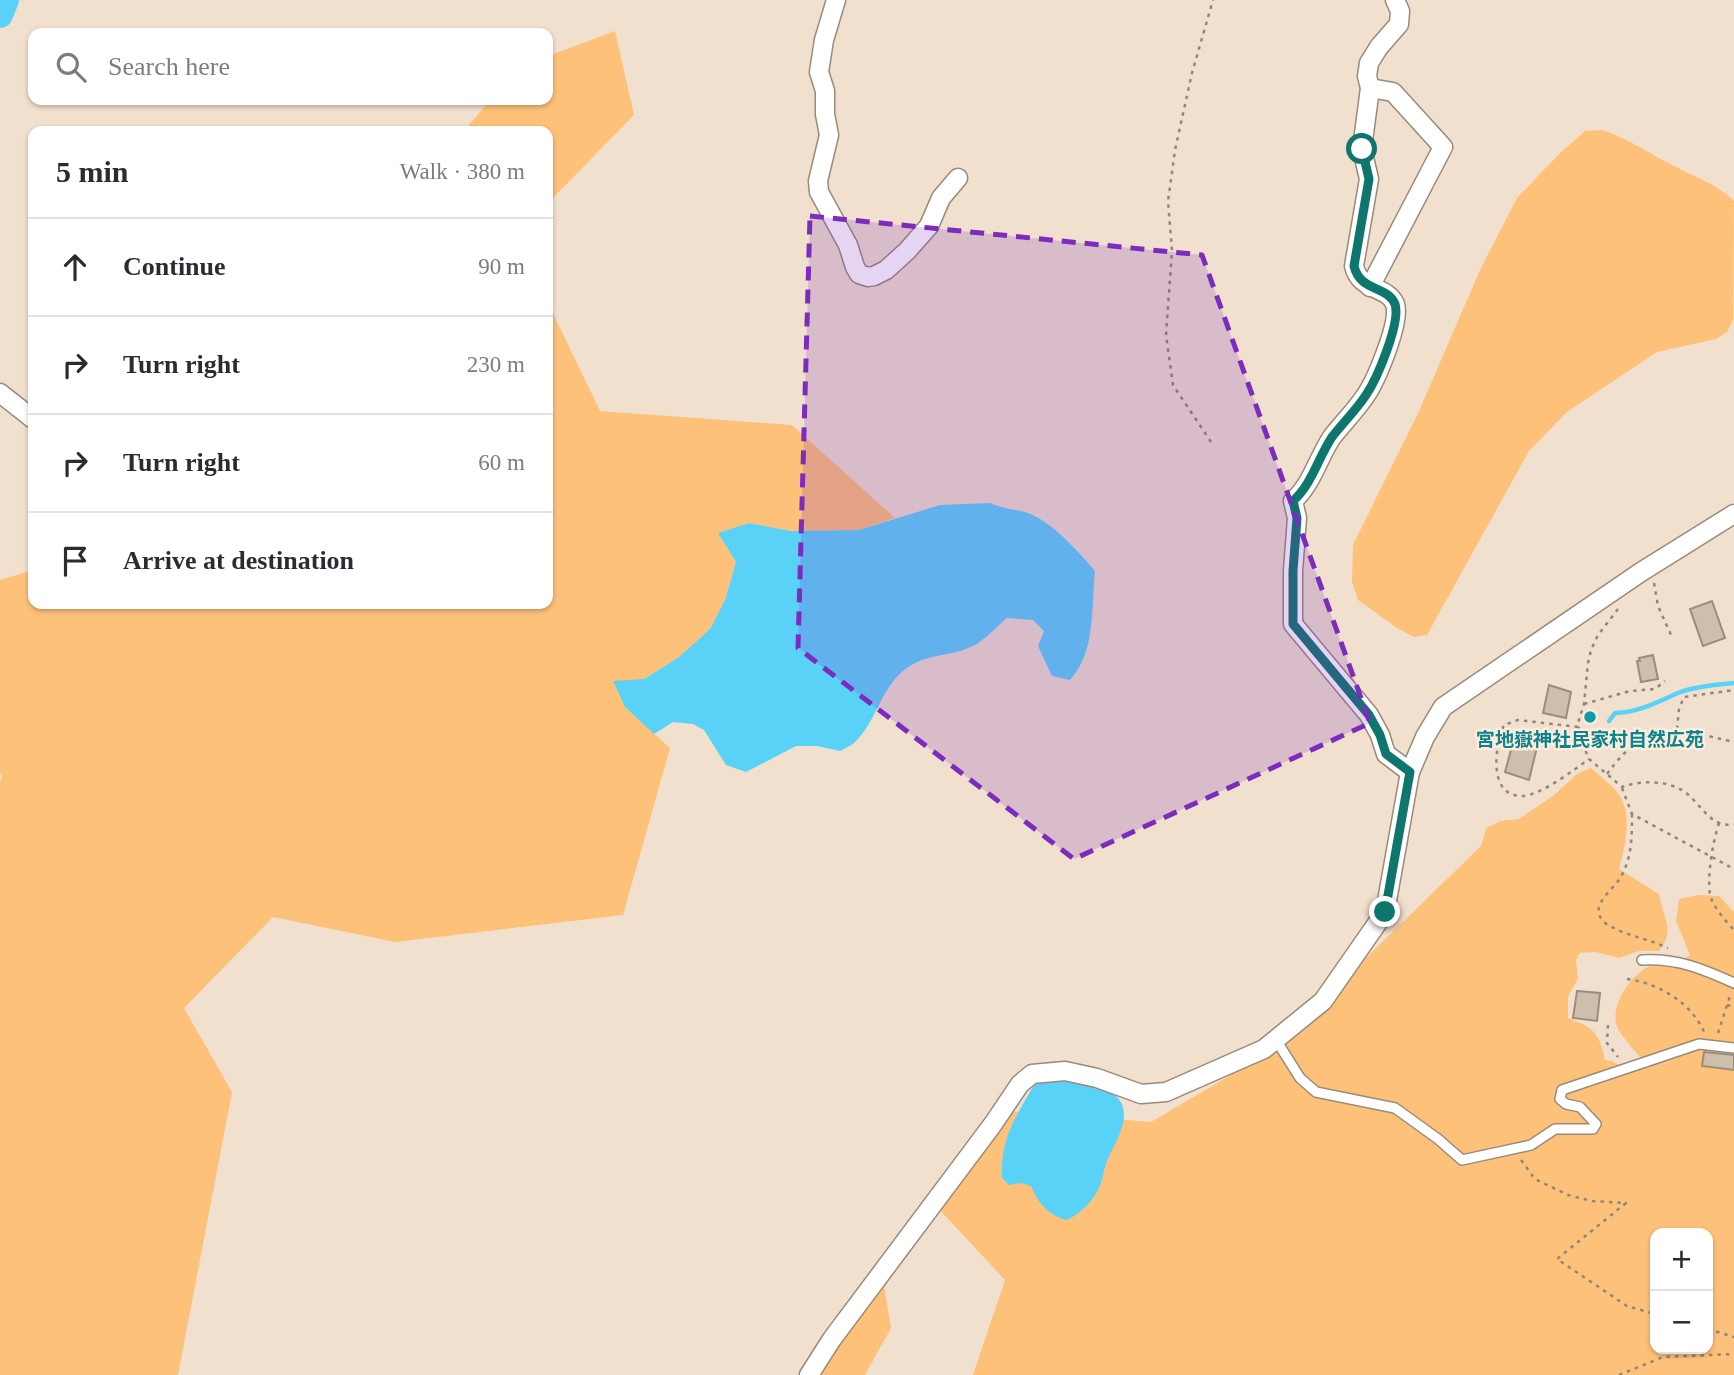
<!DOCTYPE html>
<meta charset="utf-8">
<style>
body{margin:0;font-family:"Times New Roman","Noto Sans JP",serif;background:#f2f2f3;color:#2b2b33}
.controls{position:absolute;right:21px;bottom:21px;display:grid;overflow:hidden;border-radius:14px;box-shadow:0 2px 5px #0004}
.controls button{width:63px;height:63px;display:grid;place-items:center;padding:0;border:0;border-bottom:2px solid #e1e1e2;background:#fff;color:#2b2b33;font:35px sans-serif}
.stop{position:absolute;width:21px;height:21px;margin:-16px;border:5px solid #0f766e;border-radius:50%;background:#fff}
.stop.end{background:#0f766e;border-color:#fff;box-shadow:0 2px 7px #0008}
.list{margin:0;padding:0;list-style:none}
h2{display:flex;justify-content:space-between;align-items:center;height:91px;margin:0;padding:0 28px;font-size:30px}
h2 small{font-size:23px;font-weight:400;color:#7c7c81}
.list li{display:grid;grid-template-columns:46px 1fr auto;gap:21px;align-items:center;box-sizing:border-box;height:98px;padding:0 28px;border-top:2px solid #e1e1e2}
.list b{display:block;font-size:26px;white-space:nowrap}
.list em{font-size:23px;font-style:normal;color:#7c7c81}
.icon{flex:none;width:38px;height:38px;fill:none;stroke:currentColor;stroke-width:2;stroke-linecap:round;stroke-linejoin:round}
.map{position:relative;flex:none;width:1734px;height:1375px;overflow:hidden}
.search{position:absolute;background:#fff;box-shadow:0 2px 5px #0004;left:28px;top:28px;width:525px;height:77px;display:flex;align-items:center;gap:18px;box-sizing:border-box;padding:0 24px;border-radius:14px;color:#7c7c81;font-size:26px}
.panel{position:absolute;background:#fff;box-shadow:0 2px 5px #0004;left:28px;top:126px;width:525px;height:483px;border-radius:14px}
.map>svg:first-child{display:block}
.green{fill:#fec179;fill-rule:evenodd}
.water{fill:#5ad2f8}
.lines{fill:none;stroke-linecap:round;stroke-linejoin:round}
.stream{stroke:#5ad2f8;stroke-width:4.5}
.river{stroke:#5ad2f8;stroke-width:26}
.building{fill:#cebeac;stroke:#9b8c7b;stroke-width:2}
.service-casing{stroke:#998a79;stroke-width:12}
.minor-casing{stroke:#998a79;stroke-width:21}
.path{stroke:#92867a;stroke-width:2.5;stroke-dasharray:3.5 5;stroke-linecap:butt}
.service{stroke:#fff;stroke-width:9}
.minor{stroke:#fff;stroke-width:18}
.route{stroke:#0f766e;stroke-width:9}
.marked{fill:#7b2cbf;fill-opacity:0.2;stroke:#7b2cbf;stroke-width:5;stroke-dasharray:14 9;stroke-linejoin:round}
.culture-dot{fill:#0f9aa8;stroke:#feeddb;stroke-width:2.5}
.labels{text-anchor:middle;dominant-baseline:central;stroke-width:5;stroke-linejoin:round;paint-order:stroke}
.culture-label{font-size:19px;font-weight:bold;fill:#0d838f;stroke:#feeddb}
</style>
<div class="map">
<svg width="1734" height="1375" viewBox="0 0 1734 1375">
<rect width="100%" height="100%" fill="#f1e0ce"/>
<g class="green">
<path d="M615,31L634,115L548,203V131H464L490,100H548V56Z"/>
<path d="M1602,130C1628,138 1648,153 1672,165C1694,177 1716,183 1734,201L1733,320L1727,332L1716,339L1657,352L1567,412L1529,451L1427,635L1414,637L1397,628L1358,600L1352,582L1353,545L1419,411L1480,270L1517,198L1560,153L1585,131Z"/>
<path d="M548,303L600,411L792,425L895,518L859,530L791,531L749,523L718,533L736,562L725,600L710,629L679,657L644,679L625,707L670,748L623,915L395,942L273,917L184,1008L232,1092L178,1375H0V783L2,776L0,774V580L33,570V604H548Z"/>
<path d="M1591,768C1599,776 1610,783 1617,792C1634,813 1625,846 1619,869L1659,894C1663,918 1676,930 1659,951H1639L1619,958L1595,952L1580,953L1576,960L1578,978L1568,997V1018C1594,1028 1599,1032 1605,1060L1612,1061L1631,1072L1641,1068H1649C1642,1059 1622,1037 1618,1029C1607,1007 1633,969 1656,964C1662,963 1671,965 1678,965L1690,955L1676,921L1679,899L1698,895L1719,896L1734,912V1375H973L1005,1280L936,1206L1007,1111L1151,1122L1268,1053L1481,846L1486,828L1500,821L1519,819L1554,795L1577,774ZM1655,1233H1708V1349H1655Z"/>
<path d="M882,1274L891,1328L865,1375H808Z"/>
</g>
<g class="water">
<path d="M990,503C1003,509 1015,509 1028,513C1052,522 1079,552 1095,571C1091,608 1096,652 1070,680L1052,676L1038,646L1044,631L1033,620L1007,618C996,627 985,640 973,646C948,658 926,652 903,671C880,690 876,723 854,743C851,746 845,748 840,751L817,746H796L746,772L726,765L704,730L693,724L673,722L654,734L625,707L613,681L644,679L679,657L710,629L725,600L736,562L718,533L749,523L791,531L859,530L940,505Z"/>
<path d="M1055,1079C1074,1081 1101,1081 1116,1096C1135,1115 1115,1142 1107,1161C1105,1166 1104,1171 1103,1176C1098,1196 1085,1212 1066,1220C1047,1214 1039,1204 1031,1186L1022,1183L1009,1185L1002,1178C1000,1139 1015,1118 1034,1085Z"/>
</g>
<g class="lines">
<path class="stream" d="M1609,721L1615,713C1637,713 1658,702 1678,693C1695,686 1717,685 1734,683"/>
<path class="river" d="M0,15L6,0"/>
</g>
<g class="building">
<path d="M1712,601L1725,638L1703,646L1690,609Z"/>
<path d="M1653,655L1658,679L1641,682L1637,661H1640L1639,658Z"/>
<path d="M1549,685L1571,692L1566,718L1543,713Z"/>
<path d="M1520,738L1538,743L1529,780L1505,772L1514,739L1520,740Z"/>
<path d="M1577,991L1600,993L1597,1021L1573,1018Z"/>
<path d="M1704,1052L1734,1055V1070L1702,1066Z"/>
</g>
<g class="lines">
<defs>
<g id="service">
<path d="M1642,960C1677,958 1703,969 1734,983"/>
<path d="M1276,1040L1300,1078L1316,1092L1395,1108L1438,1139L1462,1160L1531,1145L1555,1129H1593L1596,1124L1580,1107L1566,1104L1560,1099L1562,1090L1699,1044L1734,1048"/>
</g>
<g id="minor">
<path d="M836,0L824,40L819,72L825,91V114L829,135L818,181L819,192L848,245L855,267L859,274L868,277L874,276L886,270L907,251L929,226L941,198L958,178"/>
<path d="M1395,0L1400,11L1399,24L1379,47L1369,63L1367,76L1370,88L1362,149L1369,179L1354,266C1360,292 1387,285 1395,304C1401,322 1376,380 1366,395C1356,410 1343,423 1332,437C1318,458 1312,484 1293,501L1297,518L1293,571V624L1369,715L1380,735L1386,754L1410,772"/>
<path d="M1370,88L1393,92L1443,147L1370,287"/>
<path d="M0,393L33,419"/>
<path d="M809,1375L832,1339L993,1124L1020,1084L1032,1074L1065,1071L1097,1078L1141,1094L1166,1092L1264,1049L1323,1001L1385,912L1410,772L1425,737L1443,707L1641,572L1734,514"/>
</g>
</defs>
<use href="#service" class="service-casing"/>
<use href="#minor" class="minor-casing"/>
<g class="path">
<path d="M1211,442L1173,385L1166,335L1172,251L1168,201L1175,150L1192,73L1213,0"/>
<path d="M1654,583L1658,606L1672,637"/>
<path d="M1618,609L1598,635L1591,650L1588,663L1584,704L1578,723L1580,738L1589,759L1622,787C1642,780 1667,780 1685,792C1701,804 1711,829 1734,824"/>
<path d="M1584,704L1630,691L1655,689L1665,681"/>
<path d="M1578,727L1518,720L1504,725C1495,746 1487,797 1523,796C1541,795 1574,770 1589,759"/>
<path d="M1677,729L1679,709L1684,697L1734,690"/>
<path d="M1607,774C1647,719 1674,728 1734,742"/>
<path d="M1622,788L1632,814L1734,869"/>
<path d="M1632,814C1632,837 1632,862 1618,881C1612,889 1602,897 1599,907C1597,915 1602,921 1608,925C1627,936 1649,939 1668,948"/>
<path d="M1719,823C1713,841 1707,875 1710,894C1712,906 1726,921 1734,930"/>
<path d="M1627,979C1659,983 1692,1003 1705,1034"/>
<path d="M1727,1005L1734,1007"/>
<path d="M1608,1025L1607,1043L1618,1057"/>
<path d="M1718,1033L1731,993"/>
<path d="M1521,1160L1535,1179L1568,1195L1592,1201L1626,1203L1557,1259L1627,1306L1655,1314"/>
<path d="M1708,1329L1734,1337"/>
<path d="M1619,1375L1663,1357L1734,1354"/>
</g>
<use href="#service" class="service"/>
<use href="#minor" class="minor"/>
</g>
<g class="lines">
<path class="route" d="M1362,149L1369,179L1354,266C1360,292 1387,285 1395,304C1401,322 1377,379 1366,395C1356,410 1343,423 1332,437C1318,458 1312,484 1293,501L1297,518L1293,571V624L1369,715L1380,735L1386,754L1410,772L1385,912"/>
</g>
<path class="marked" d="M810,216L1202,255L1370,723L1074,859L798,648Z"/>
<circle class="culture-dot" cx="1590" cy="717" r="7"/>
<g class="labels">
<g class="culture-label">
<text x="1590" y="739">宮地嶽神社民家村自然広苑</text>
</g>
</g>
</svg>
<div class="controls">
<button>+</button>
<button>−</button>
</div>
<div class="stop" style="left:1362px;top:149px"></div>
<div class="stop end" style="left:1385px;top:912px"></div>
<div class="search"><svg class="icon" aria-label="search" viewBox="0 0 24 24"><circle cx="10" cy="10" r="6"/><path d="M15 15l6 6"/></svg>Search here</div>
<section class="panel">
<h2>5 min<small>Walk · 380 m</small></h2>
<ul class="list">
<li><svg class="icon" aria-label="ahead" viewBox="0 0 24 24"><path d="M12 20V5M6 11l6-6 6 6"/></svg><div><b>Continue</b></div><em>90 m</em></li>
<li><svg class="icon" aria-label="right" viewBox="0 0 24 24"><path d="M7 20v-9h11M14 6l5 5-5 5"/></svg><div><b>Turn right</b></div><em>230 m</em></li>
<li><svg class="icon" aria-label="right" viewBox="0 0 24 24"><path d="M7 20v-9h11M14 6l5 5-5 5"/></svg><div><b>Turn right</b></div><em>60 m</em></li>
<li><svg class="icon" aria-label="arrive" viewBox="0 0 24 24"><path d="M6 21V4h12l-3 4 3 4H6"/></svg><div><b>Arrive at destination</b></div></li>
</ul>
</section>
</div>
